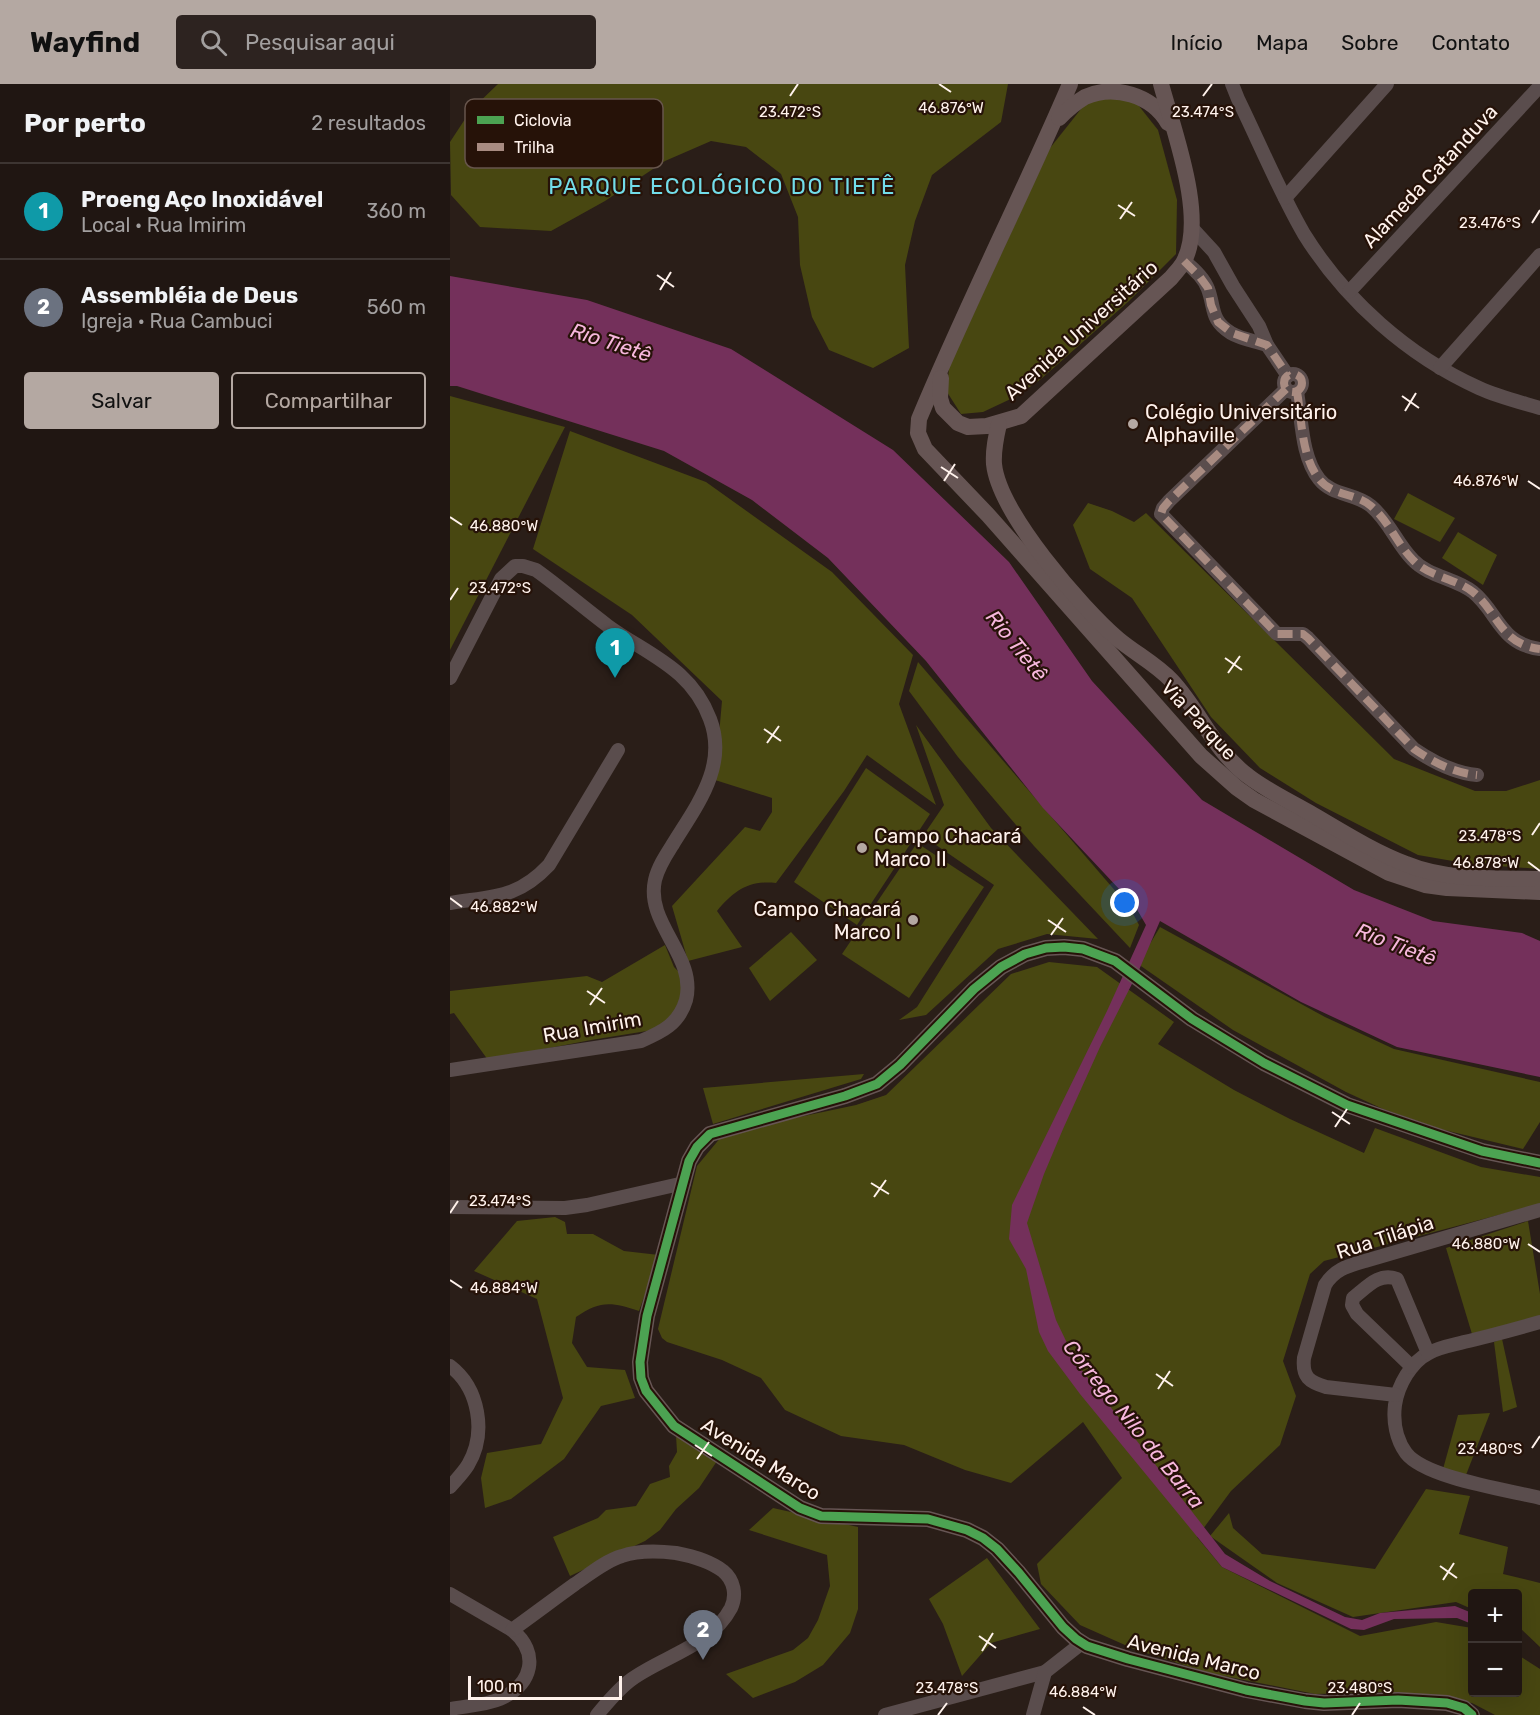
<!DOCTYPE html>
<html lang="pt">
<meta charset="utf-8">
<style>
body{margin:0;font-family:Rubik,sans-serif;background:#2d2320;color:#f1f3f6}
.controls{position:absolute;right:18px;bottom:18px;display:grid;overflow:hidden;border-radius:6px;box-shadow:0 6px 24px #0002}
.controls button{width:54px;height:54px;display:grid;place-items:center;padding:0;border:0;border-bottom:2px solid #3d3532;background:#201612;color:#f1f3f6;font:30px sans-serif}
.scale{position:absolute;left:18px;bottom:15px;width:154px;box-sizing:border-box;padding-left:6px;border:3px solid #fff2ec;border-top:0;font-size:16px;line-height:21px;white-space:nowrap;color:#fff2ec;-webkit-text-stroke:4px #261208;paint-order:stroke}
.you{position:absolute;left:675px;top:819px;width:21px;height:21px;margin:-15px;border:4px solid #fff;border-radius:50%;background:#1a73e8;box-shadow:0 0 0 9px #1a73e833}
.badge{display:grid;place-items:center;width:39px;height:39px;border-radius:50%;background:#b4a8a2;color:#fff;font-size:20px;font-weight:700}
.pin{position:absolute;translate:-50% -50px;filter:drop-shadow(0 2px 3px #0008)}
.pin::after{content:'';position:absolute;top:32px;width:21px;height:18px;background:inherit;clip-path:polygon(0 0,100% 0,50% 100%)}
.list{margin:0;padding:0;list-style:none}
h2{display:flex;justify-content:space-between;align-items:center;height:78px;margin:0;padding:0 24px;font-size:26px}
h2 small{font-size:20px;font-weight:400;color:#a29f9f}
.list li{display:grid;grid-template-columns:39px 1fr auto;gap:18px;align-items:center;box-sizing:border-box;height:96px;padding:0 24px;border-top:2px solid #3d3532}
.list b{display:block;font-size:22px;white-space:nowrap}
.list p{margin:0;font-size:20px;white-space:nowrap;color:#a29f9f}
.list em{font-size:20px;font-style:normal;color:#a29f9f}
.actions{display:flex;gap:12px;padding:18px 24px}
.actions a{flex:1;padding:14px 0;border:2px solid #b4a8a2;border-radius:6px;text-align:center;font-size:21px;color:#b4a8a2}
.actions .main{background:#b4a8a2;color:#111}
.icon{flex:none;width:33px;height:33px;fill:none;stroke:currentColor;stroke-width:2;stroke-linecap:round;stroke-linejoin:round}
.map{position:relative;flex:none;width:1090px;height:1631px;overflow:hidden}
header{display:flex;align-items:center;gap:36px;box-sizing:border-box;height:84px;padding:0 30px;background:#b4a8a2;color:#111}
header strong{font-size:28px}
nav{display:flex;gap:33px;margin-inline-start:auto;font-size:21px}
.search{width:420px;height:54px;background:#2d2320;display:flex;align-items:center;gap:15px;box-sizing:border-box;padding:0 21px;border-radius:6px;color:#a29f9f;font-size:22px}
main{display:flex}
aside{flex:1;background:#201612}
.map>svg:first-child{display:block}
.green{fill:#484711}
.water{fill:#74305b}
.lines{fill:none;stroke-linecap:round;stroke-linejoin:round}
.minor{stroke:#5a4d4d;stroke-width:14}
.major{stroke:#665554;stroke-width:16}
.quiet{stroke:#a88b81;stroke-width:8;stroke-dasharray:15 8;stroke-linecap:butt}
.cycleway-casing{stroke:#261208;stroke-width:13}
.cycleway{stroke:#4ca352;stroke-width:9}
.ticks{fill:none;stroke:#fff2ec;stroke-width:2}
.poi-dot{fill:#b4a8a2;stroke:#261208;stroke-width:2}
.labels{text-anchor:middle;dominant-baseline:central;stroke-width:4.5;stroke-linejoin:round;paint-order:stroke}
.street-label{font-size:20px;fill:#fff2ec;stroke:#261208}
.poi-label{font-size:20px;fill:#fff2ec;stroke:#261208;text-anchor:start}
.water-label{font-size:21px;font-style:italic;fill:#f7b7dd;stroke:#261208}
.quarter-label{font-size:22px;letter-spacing:1.5px;fill:#72dde9;stroke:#261208}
.key{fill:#261208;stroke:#67554c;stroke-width:1.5}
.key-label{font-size:16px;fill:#fff2ec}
.ticks-label{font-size:15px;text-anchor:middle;fill:#fff2ec;stroke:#261208;stroke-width:4.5;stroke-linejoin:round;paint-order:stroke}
</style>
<header>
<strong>Wayfind</strong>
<div class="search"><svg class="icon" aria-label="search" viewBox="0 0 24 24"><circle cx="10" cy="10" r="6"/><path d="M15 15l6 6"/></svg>Pesquisar aqui</div>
<nav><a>Início</a><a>Mapa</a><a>Sobre</a><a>Contato</a></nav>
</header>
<main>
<aside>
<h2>Por perto<small>2 resultados</small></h2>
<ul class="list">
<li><span class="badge" style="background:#0f9aa8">1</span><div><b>Proeng Aço Inoxidável</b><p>Local · Rua Imirim</p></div><em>360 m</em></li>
<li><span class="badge" style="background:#6b7280">2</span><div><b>Assembléia de Deus</b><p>Igreja · Rua Cambuci</p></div><em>560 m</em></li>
</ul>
<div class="actions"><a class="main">Salvar</a><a>Compartilhar</a></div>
</aside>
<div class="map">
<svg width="1090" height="1631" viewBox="0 0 1090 1631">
<rect width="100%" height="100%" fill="#2a1e18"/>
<g class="green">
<path d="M48,0H558L551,38L482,91L465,137L455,181L459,264L423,284L379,266L362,233L350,181L348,133L331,90L296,63L261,57L215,77L155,117L101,147L30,143L1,111L0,58L21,26Z"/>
<path d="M654,12L685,17L708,46L727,116L726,170L679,217L591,295L567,312L533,328L511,330L497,308L499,283L600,64L635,20Z"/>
<path d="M0,312L115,343L0,566Z"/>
<path d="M120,347L256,398L382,488L463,571L449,620L486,721L417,671L394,707L326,799C298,796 284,807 267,827L292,863L238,877L222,822L295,743L310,747L322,728V714L265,696L272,617L182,531L83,465Z"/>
<path d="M958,409L1005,434L990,458L944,435Z"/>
<path d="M638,419L662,427L684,438L696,429L944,675L1025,707H1056L1090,696V785L1020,780L968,771L866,719L810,684L761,633L682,514L640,485L623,441Z"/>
<path d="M1008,448L1047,471L1033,501L992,474Z"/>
<path d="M468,578L680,824L689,841L680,864L584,762L508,673L459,607Z"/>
<path d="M466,641L541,744L648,855L597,850L548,865L476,931L449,936L467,923L544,801L473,752L494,721Z"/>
<path d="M416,684L480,730L407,841L344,798Z"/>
<path d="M467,759L534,803L459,914L392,870Z"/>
<path d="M710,843L875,933L944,965L1090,998V1038L1073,1065L990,1045L933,1025L896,1008L783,946L688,880Z"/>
<path d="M341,848L367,876L320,917L299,884Z"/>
<path d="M215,861L224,883L231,890V917L222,935L203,946L141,956L38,976L4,929L0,930V907L137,892L152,898Z"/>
<path d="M599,878L647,883L724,938L708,960L784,1006L840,1035L914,1069L925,1044L1031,1083L1090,1093V1120L874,1177L860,1190L833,1277L846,1312L830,1361L781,1407L747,1453L772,1483L910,1552L986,1538L1022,1544L1023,1608H1068V1571L1090,1585V1631H1045L1022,1619L937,1608L865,1610L759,1589L684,1565L630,1541L591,1500L587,1480L672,1394L633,1338L561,1399L515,1386L454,1361L391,1352L335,1326L311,1294L272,1276L217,1258L212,1254L208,1245L247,1082L271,1053L335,1036L406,1021L436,1011L561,890Z"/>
<path d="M414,990L411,995L263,1040L253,1004Z"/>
<path d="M105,1133L115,1138L117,1150H143L174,1167L209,1171L189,1227C162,1218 150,1216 126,1233L122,1259L137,1283L175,1286L185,1314L151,1322L114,1375L61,1415L35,1424L31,1394L37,1369L91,1360L113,1314L87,1215L24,1187L67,1137Z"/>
<path d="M1078,1137L1090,1210V1232L1022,1250L996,1164Z"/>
<path d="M1052,1255L1067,1323L1053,1328L1044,1258Z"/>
<path d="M1040,1329L1016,1391L993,1385L1008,1331Z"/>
<path d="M226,1351L267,1377L249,1404L226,1425L210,1446L195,1457L120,1492L103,1453L148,1434L156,1426L186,1422L200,1400L220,1393L219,1382L227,1368Z"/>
<path d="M976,1405L1020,1412L1009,1450L1058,1463L1053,1490L1090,1499V1563L1068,1542V1510H1023L1022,1525L1006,1518L903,1533L827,1499L760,1452L779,1429L783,1444L812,1470L925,1485Z"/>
<path d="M323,1424L408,1443V1525L400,1549L373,1581L345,1598L303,1614L276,1590L343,1566L358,1554L368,1536L380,1502L377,1471L299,1446Z"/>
<path d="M537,1474L590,1545L541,1559L512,1592L493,1540L479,1515Z"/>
</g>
<path class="water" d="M0,192L137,216L281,265L443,366L559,478L642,597L752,716L904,806L983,837L1072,849L1090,857V993L947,963L851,918L710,837L689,886L650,963L613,1045L594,1090L577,1139L606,1236L627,1280L775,1470L820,1497L895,1533L912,1536L930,1529L1005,1522L1022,1529V1540L1007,1534L944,1535L914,1546L901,1545L772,1483L630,1310L598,1267L589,1248L576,1185L559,1155L562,1121L657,927L696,841L685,822L593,724L476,577L378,474L302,416L214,367L7,302H0Z"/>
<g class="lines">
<g class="minor">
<path d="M782,0L788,15C810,60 829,107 854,150C895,216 958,272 1029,304C1049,313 1070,318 1090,324"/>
<path d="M835,114L937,0"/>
<path d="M741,143L764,168L783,202L809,242L817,261L838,292"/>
<path d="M734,177C743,184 754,194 758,205C765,224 760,236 781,249C791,255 805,257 817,261"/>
<path d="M899,208L1090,2"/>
<path d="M990,284L1090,171"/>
<circle cx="843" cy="299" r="9"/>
<path d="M836,305L719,417L713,424L711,430L827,550H853L858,554L964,665C983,678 1004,689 1027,691"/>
<path d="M847,308C852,335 851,372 869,395C882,412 906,409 921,422C939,437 947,460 963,476C979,493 1005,494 1023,508C1048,528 1050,560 1090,565"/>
<path d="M0,594L51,495L65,482H73L86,486C111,504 134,524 158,542C198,571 241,584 260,635C278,682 247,721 223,760C216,771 208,783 205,796C195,840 247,872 236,916C229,940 212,948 191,957L0,986"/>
<path d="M0,819C43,812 67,815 99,781L168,666"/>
<path d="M0,1123L115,1124L137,1121L234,1099"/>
<path d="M1090,1238C1065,1245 1040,1252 1014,1258C1003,1261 989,1263 979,1269C961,1278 948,1301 945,1321C943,1337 946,1355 956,1369C975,1394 1058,1406 1090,1414"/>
<path d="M0,1282C29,1304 37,1349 18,1381C13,1389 6,1396 0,1403"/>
<path d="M962,1283L907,1230L902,1221L903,1214C917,1203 929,1188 947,1195L978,1269"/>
<path d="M946,1311L876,1303C859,1298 852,1293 854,1274L875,1201C885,1185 898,1182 915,1177L1090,1126"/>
<path d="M0,1510L62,1546C90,1569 83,1600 50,1615C36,1621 16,1622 0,1625"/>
<path d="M62,1546C83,1531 104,1515 125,1500C140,1490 155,1477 172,1472C189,1466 209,1467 226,1469C242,1472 260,1477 273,1487C284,1496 287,1511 281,1524C261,1562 214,1572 182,1595C168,1605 158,1618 147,1631"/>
<path d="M435,1631L595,1588"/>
<path d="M583,1631L595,1588L632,1559"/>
</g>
<g class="major">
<path d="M620,0C572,112 516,222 469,335L468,349L475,365L538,431L751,672L787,704L804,716L939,789L975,801L997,804L1090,808"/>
<path d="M609,34C617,26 625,19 635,13C664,0 702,11 718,39"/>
<path d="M491,294L490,314L493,324L508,339L518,343L537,342L571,332L721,194C725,189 730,184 733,179C758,136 723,45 711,0"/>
<path d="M549,340C546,353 543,366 544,380C549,429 631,523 668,555C686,570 706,580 722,597C750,627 764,667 798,692C816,706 839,717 860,729C891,747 922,767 956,780C997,797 1046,794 1090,795"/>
<path d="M1022,1631L1014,1624L997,1619L948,1616L874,1619L855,1617L796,1606L678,1575L637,1562L626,1555L613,1543L569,1489L547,1465L533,1454L517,1446L478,1435L371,1432L350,1424L224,1342L196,1307L191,1294L190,1278L197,1232L239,1077L247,1063L260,1050L395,1012L427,1000L450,981L524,905L551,883L575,870L596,864L614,863L633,865L665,877L742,935L814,979L897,1021L1032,1067L1090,1079"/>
</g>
<g class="quiet">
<path d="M734,177L750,193L758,204L761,221L768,238L782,249L817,261L838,292"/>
<circle cx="843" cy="299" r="9"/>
<path d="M836,305L719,417L713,424L711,430L827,550H853L858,554L964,665C983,678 1004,689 1027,691"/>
<path d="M847,308C852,335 851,372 869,395C882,412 906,409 921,422C939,437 947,460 963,476C979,493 1005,494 1023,508C1048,528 1050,560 1090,565"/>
</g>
<defs>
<path id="cycleway" d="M1022,1631L1014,1624L997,1619L948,1616L874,1619L855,1617L796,1606L678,1575L637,1562L626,1555L613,1543L569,1489L547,1465L533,1454L517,1446L478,1435L371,1432L350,1424L224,1342L196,1307L191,1294L190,1278L197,1232L239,1077L247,1063L260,1050L395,1012L427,1000L450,981L524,905L551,883L575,870L596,864L614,863L633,865L665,877L742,935L814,979L897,1021L1032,1067L1090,1079"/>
</defs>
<use href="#cycleway" class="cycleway-casing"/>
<use href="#cycleway" class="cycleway"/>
</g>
<path class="ticks" d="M489,0L501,8M340,12L348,0M753,12L762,0M668,121L685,132M670,135L682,118M1082,139L1090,126M207,191L224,203M210,206L221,188M952,312L969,324M955,327L966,309M491,383L508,394M494,397L505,380M1078,397L1090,405M0,433L12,441M0,516L8,504M775,574L792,586M778,589L790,572M314,645L331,657M317,659L329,642M1082,751L1090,739M1078,778L1090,787M0,814L12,823M598,836L616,848M601,851L613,834M137,907L155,919M140,921L152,904M882,1028L900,1040M885,1043L897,1025M421,1099L439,1110M424,1113L436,1096M0,1129L8,1117M1078,1160L1090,1168M0,1196L12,1204M706,1290L723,1302M708,1305L720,1287M245,1361L262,1372M1082,1364L1090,1352M247,1375L259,1358M990,1482L1007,1494M993,1496L1004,1479M529,1552L546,1564M532,1567L543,1549M633,1623L645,1631M488,1631L497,1619M902,1631L910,1619"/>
<g class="poi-dot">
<circle cx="683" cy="340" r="6"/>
<circle cx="412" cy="764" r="6"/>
<circle cx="463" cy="836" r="6"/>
</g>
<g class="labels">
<g class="street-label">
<text transform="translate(980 92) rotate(-47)">Alameda Catanduva</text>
<text transform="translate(631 246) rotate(-42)">Avenida Universitário</text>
<text transform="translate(749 636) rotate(47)">Via Parque</text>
<text transform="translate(142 943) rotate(-10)">Rua Imirim</text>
<text transform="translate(935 1153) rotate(-18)">Rua Tilápia</text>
<text transform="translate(311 1375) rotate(32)">Avenida Marco</text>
<text transform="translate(744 1573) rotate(14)">Avenida Marco</text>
</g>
<g class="poi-label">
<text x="695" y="328">Colégio Universitário<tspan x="695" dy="23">Alphaville</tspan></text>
<text x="424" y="752">Campo Chacará<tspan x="424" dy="23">Marco II</tspan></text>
<text x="451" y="825" text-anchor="end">Campo Chacará<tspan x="451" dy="23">Marco I</tspan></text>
</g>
<g class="water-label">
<text transform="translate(161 258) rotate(18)">Rio Tietê</text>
<text transform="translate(567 561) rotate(51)">Rio Tietê</text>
<text transform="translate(946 860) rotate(21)">Rio Tietê</text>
<text transform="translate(684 1340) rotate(51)">Córrego Nilo da Barra</text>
</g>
<g class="quarter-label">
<text x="272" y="102">PARQUE ECOLÓGICO DO TIETÊ</text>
</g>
</g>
<rect x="15" y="15" width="198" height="69" rx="9" class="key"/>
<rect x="27" y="32" width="27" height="8" fill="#4ca352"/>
<rect x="27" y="59" width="27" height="8" fill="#a88b81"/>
<g class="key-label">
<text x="64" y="42">Ciclovia</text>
<text x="64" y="69">Trilha</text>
</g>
<g class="ticks-label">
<text x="501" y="29">46.876°W</text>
<text x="340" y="33">23.472°S</text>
<text x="753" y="33">23.474°S</text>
<text x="1040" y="144">23.476°S</text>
<text x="1036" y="402">46.876°W</text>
<text x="54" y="447">46.880°W</text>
<text x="50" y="509">23.472°S</text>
<text x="1040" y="757">23.478°S</text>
<text x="1036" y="784">46.878°W</text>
<text x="54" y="828">46.882°W</text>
<text x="50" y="1122">23.474°S</text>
<text x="1036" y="1165">46.880°W</text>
<text x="54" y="1209">46.884°W</text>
<text x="1040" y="1370">23.480°S</text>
<text x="497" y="1609">23.478°S</text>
<text x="910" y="1609">23.480°S</text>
<text x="633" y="1613">46.884°W</text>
</g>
</svg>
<div class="controls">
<button>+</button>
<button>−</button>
</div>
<div class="scale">100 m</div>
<div class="you"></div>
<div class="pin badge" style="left:165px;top:594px;background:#0f9aa8">1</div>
<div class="pin badge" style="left:253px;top:1576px;background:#6b7280">2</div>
</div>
</main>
